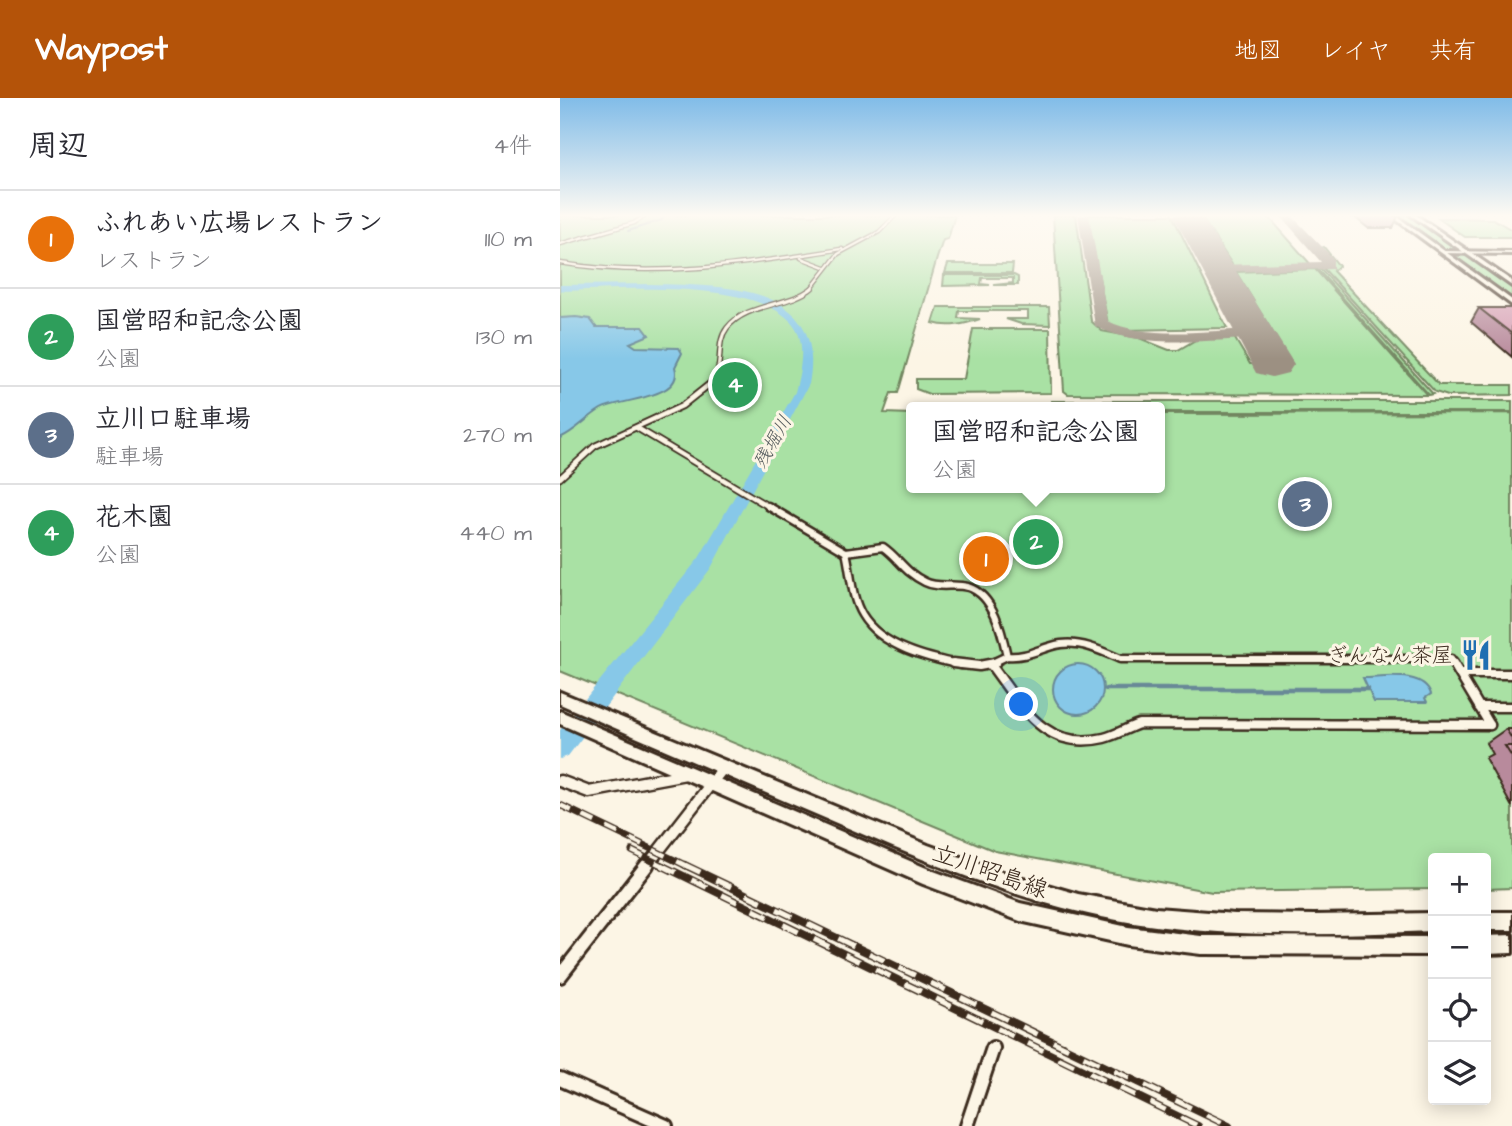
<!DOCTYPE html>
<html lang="ja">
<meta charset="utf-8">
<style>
body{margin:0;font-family:"Architects Daughter","Klee One",sans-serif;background:#f2f2f3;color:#2b2b33}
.controls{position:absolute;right:21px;bottom:21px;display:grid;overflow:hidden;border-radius:7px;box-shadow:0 4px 18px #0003}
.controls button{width:63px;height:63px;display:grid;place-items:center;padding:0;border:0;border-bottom:2px solid #e1e1e2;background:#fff;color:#2b2b33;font:35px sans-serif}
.you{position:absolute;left:462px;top:607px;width:24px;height:24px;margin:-18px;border:5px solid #fff;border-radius:50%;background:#1a73e8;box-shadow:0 0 0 10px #1a73e833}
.badge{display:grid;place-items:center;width:46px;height:46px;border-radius:50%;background:#b45309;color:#fff;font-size:23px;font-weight:700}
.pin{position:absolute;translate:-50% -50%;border:4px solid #fff;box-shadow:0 2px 7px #0006}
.popup{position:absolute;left:346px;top:304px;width:259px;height:91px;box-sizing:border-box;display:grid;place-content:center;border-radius:7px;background:#fff;filter:drop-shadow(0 2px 5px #0005);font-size:23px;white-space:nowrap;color:#7c7c81}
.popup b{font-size:26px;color:#2b2b33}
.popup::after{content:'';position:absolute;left:50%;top:100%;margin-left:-14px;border:14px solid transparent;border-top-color:#fff}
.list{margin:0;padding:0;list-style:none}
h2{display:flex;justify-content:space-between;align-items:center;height:91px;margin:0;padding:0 28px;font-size:30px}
h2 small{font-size:23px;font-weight:400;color:#7c7c81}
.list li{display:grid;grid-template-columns:46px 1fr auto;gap:21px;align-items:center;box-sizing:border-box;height:98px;padding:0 28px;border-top:2px solid #e1e1e2}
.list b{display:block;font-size:26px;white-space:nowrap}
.list p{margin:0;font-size:23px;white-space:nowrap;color:#7c7c81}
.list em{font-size:23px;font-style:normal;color:#7c7c81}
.icon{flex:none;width:38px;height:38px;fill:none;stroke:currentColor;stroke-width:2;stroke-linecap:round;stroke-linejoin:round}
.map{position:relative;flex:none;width:952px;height:1028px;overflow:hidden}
header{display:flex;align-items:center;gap:42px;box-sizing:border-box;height:98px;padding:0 35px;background:#b45309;color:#fff}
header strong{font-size:33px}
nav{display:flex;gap:38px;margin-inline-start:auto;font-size:24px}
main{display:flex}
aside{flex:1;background:#fff}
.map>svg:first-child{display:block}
.green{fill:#a9e1a4;stroke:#728661;stroke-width:2}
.water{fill:#87c8e8;stroke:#698997;stroke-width:2}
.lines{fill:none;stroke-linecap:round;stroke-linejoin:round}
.stream-far1{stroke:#698997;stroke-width:2}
.stream{stroke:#698997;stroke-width:4.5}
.river{fill:#87c8e8;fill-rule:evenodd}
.taxiway{fill:#9c9082;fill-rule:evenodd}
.runway{fill:#9c9082;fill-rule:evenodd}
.pedestrian-far4-casing{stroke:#3b2a1e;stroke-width:5}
.pedestrian-far3-casing{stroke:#3b2a1e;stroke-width:6}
.pedestrian-far2-casing{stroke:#3b2a1e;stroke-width:8}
.pedestrian-far1-casing{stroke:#3b2a1e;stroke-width:11}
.pedestrian-casing{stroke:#3b2a1e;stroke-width:13}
.minor-far1-casing{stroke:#3b2a1e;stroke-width:15}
.minor-casing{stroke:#3b2a1e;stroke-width:18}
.tertiary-casing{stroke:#3b2a1e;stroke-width:6}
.secondary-casing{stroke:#3b2a1e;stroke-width:6}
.pedestrian-far4{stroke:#fcf5e5;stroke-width:2.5}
.pedestrian-far3{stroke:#fcf5e5;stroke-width:3.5}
.pedestrian-far2{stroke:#fcf5e5;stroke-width:4.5}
.pedestrian-far1{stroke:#fcf5e5;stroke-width:6}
.pedestrian{stroke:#fcf5e5;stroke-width:8}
.minor-far1{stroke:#fcf5e5;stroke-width:10}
.minor{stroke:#fcf5e5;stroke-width:12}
.tertiary{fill:#fcf5e5;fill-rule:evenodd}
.secondary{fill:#fcf5e5;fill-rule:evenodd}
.rail-far1-casing{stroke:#3b2a1e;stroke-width:7}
.rail-casing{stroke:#3b2a1e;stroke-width:8}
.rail-far1{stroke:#fcf5e5;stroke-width:4.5;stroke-dasharray:13;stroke-linecap:butt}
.rail{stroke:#fcf5e5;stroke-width:5;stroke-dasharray:17;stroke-linecap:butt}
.wall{fill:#b88a9c;stroke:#3b2a1e;stroke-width:2}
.building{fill:#d6a0b5;stroke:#3b2a1e;stroke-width:2}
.labels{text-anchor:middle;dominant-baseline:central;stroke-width:6;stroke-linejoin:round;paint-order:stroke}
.far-water-label{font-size:19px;font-style:italic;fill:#52595b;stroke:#fcf5e5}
.poi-label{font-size:21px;fill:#3b2a1e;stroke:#fcf5e5;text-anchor:end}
.near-street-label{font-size:24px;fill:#3b2a1e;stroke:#fcf5e5}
</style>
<header>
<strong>Waypost</strong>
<nav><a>地図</a><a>レイヤ</a><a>共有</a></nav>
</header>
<main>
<aside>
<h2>周辺<small>4件</small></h2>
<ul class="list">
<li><span class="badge" style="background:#e8710a">1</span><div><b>ふれあい広場レストラン</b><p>レストラン</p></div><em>110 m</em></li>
<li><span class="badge" style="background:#2e9e5b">2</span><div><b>国営昭和記念公園</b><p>公園</p></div><em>130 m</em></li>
<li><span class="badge" style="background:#5c6f8a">3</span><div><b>立川口駐車場</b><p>駐車場</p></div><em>270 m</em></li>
<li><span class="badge" style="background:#2e9e5b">4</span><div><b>花木園</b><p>公園</p></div><em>440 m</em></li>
</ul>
</aside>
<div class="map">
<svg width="952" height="1028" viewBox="0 0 952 1028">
<rect width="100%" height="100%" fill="#fcf5e5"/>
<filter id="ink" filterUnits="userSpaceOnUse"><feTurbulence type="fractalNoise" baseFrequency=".0143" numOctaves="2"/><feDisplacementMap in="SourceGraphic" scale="14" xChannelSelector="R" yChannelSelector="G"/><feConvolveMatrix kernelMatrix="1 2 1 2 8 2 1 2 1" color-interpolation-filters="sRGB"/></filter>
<g filter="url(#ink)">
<g class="green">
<path d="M0,117H395L388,141L383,142L377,160L338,295H331L324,315L352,316V390H600V316L952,315V790L926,791V760H873V791L652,794L435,753L0,573Z"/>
<path d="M493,117H516L531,223L542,233L579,240L609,252H618L639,240L674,239L690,266H732L676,174L755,171L867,297L508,296L504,293Z"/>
<path d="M527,117H612L667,230L564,232L548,226Z"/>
<path d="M640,117H707L753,169L673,168Z"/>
<path d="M834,117H849L898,151H880Z"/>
<path d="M878,120L933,121L952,132V139H905Z"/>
<path d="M764,149L779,168L773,173L879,287H952V297L888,298L875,294L763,170L771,166L759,151Z"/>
<path d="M893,158H908L952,189V203Z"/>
<path d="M388,166H453L452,175H385Z"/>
<path d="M757,171H761L873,296L869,297Z"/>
<path d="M384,177H454L458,179V187H434L453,185V180H422L421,186L430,187L383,188Z"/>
<path d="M378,209H489L490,227L461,226L446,221H468V213H399L398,220L420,221C405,226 389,230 373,225Z"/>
<path d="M413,231H490L491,295L369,296L356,291V281H404Z"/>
<path d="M491,303H952V314H600V309H491Z"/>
</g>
<g class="water">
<path d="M16,219L30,221L36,229H83L89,237L70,245L76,249L119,250L122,255L115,269C125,301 59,301 41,311C26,320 17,332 0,340V220Z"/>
<circle cx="518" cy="591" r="25"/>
<path d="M803,580C824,580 863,572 871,596L865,600L867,604H814Z"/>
</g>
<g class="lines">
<path class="stream-far1" d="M68,133L102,122L105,117"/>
<path class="stream" d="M546,591H808"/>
<path class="river" d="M91,186C163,188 268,184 249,286L151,470L8,658L0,661V632L139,460L235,294C240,275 247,243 233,226C195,180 56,192 0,193V187Z"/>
<g class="taxiway">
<path d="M518,117H529L548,223C583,242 654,232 694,231L702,236L694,241C648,242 577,251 535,228Z"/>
<path d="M720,117H731L773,160V171L652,174L650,171L657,167L761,164Z"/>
</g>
<path class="runway" d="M613,117H641L734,266L728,275L712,279L696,275Z"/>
<defs>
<g id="pedestrian-far4">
<path d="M0,146L74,125L87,117"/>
<path d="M241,160L265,169"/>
<path d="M0,165C97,181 186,166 282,151"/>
<path d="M250,192L278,156L319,134L336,117"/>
</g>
<path id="pedestrian-far3" d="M150,287C166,268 154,247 167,230C186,205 228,209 252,190"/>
<g id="pedestrian-far2">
<path d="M77,330L211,410"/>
<path d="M0,380L35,348L122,308L151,285"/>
</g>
<g id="pedestrian-far1">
<path d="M208,408L286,454L323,449C339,460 344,474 365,484C379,491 393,485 408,489C434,497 442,535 447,558C468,560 481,549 501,546C521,543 542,553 560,561H891L894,567"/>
<path d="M286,454C291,474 291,499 302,517C321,549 368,560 402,567"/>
<path d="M428,567L447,558"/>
</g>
<g id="pedestrian">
<path d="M393,565L419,568L435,565"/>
<path d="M893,565L930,627"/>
<path d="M431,567C462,608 484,654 544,640C556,637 567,630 579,626L930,627"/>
<path d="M900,576H952"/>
<path d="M919,609H952"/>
</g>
<g id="minor-far1">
<path d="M0,683L29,694L126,676"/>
<path d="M86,769L164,669"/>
</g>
<g id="minor">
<path d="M0,878L87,767"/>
<path d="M0,981L106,1028"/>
<path d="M407,1028L433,950"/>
</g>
<path id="tertiary" d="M881,153L952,154V156L883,155Z"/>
<g id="secondary">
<path d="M830,117H835L952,202V207Z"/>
<path d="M851,117H856L952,183V188Z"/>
<path d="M0,594L368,747L442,774L518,796L596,810L675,816L754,817L873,815V833C769,837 660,841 557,822C450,802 352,757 253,715C169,679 84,643 0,606Z"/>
<path d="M0,613L371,772L460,805L568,829L641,838L873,839V857L641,856L568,847L460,823L363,786L0,626Z"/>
<rect x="926" y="814" width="26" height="18"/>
<path d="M952,837V855L926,856V838Z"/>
</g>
</defs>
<use href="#pedestrian-far4" class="pedestrian-far4-casing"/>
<use href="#pedestrian-far3" class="pedestrian-far3-casing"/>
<use href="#pedestrian-far2" class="pedestrian-far2-casing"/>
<use href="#pedestrian-far1" class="pedestrian-far1-casing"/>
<use href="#pedestrian" class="pedestrian-casing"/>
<use href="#minor-far1" class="minor-far1-casing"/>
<use href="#minor" class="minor-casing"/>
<use href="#tertiary" class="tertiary-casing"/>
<use href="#secondary" class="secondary-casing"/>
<use href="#pedestrian-far4" class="pedestrian-far4"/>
<use href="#pedestrian-far3" class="pedestrian-far3"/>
<use href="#pedestrian-far2" class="pedestrian-far2"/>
<use href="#pedestrian-far1" class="pedestrian-far1"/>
<use href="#pedestrian" class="pedestrian"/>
<use href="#minor-far1" class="minor-far1"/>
<use href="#minor" class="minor"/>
<use href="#tertiary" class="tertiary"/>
<use href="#secondary" class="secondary"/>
<defs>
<g id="rail-far1">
<path d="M0,707L129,769"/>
<path d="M72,753L105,769"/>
</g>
<g id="rail">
<path d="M101,767L638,1028"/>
<path d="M125,767L669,1028"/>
</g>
</defs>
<use href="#rail-far1" class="rail-far1-casing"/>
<use href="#rail" class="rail-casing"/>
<use href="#rail-far1" class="rail-far1"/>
<use href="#rail" class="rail"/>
</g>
<g class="wall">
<path d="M792,117H837L838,118L833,130H808Z"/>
<path d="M919,210H952V259L911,224Z"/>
<path d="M946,631H952V709L925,660L932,656L926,645Z"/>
</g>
<g class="building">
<path d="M812,117H837L838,118H813Z"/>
<path d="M919,210H952V236Z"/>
<path d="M946,631H952V641Z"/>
<path d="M945,648H952V659Z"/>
</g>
</g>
<linearGradient id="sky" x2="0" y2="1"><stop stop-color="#81bce8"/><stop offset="0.45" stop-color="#fefaf3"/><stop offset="1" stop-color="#fefaf3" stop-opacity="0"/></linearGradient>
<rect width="952" height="261" fill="url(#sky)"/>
<defs>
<symbol id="restaurant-bare" viewBox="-9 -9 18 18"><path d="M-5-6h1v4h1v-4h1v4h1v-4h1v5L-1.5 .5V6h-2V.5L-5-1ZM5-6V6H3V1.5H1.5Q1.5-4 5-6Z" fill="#1f6fb2" stroke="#fcf5e5" stroke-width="2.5" paint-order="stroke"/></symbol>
</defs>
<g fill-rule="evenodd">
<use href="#restaurant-bare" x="894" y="535" width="44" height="44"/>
</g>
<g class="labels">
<g class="far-water-label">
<text transform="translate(213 344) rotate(-60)">残堀川</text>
</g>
<g class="poi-label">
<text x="893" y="557">ぎんなん茶屋</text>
</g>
<g class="near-street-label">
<text transform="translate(430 774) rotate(19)">立川昭島線</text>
</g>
</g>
</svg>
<div class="controls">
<button>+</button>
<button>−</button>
<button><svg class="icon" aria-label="locate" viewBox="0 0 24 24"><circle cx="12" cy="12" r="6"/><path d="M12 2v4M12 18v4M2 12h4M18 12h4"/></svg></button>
<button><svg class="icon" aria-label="layers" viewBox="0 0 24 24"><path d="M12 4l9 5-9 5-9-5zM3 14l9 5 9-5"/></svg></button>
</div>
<div class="you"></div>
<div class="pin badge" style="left:426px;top:461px;background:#e8710a">1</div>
<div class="pin badge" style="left:476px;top:444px;background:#2e9e5b">2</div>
<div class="popup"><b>国営昭和記念公園</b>公園</div>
<div class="pin badge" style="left:745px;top:406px;background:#5c6f8a">3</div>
<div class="pin badge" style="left:175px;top:287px;background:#2e9e5b">4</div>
</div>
</main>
